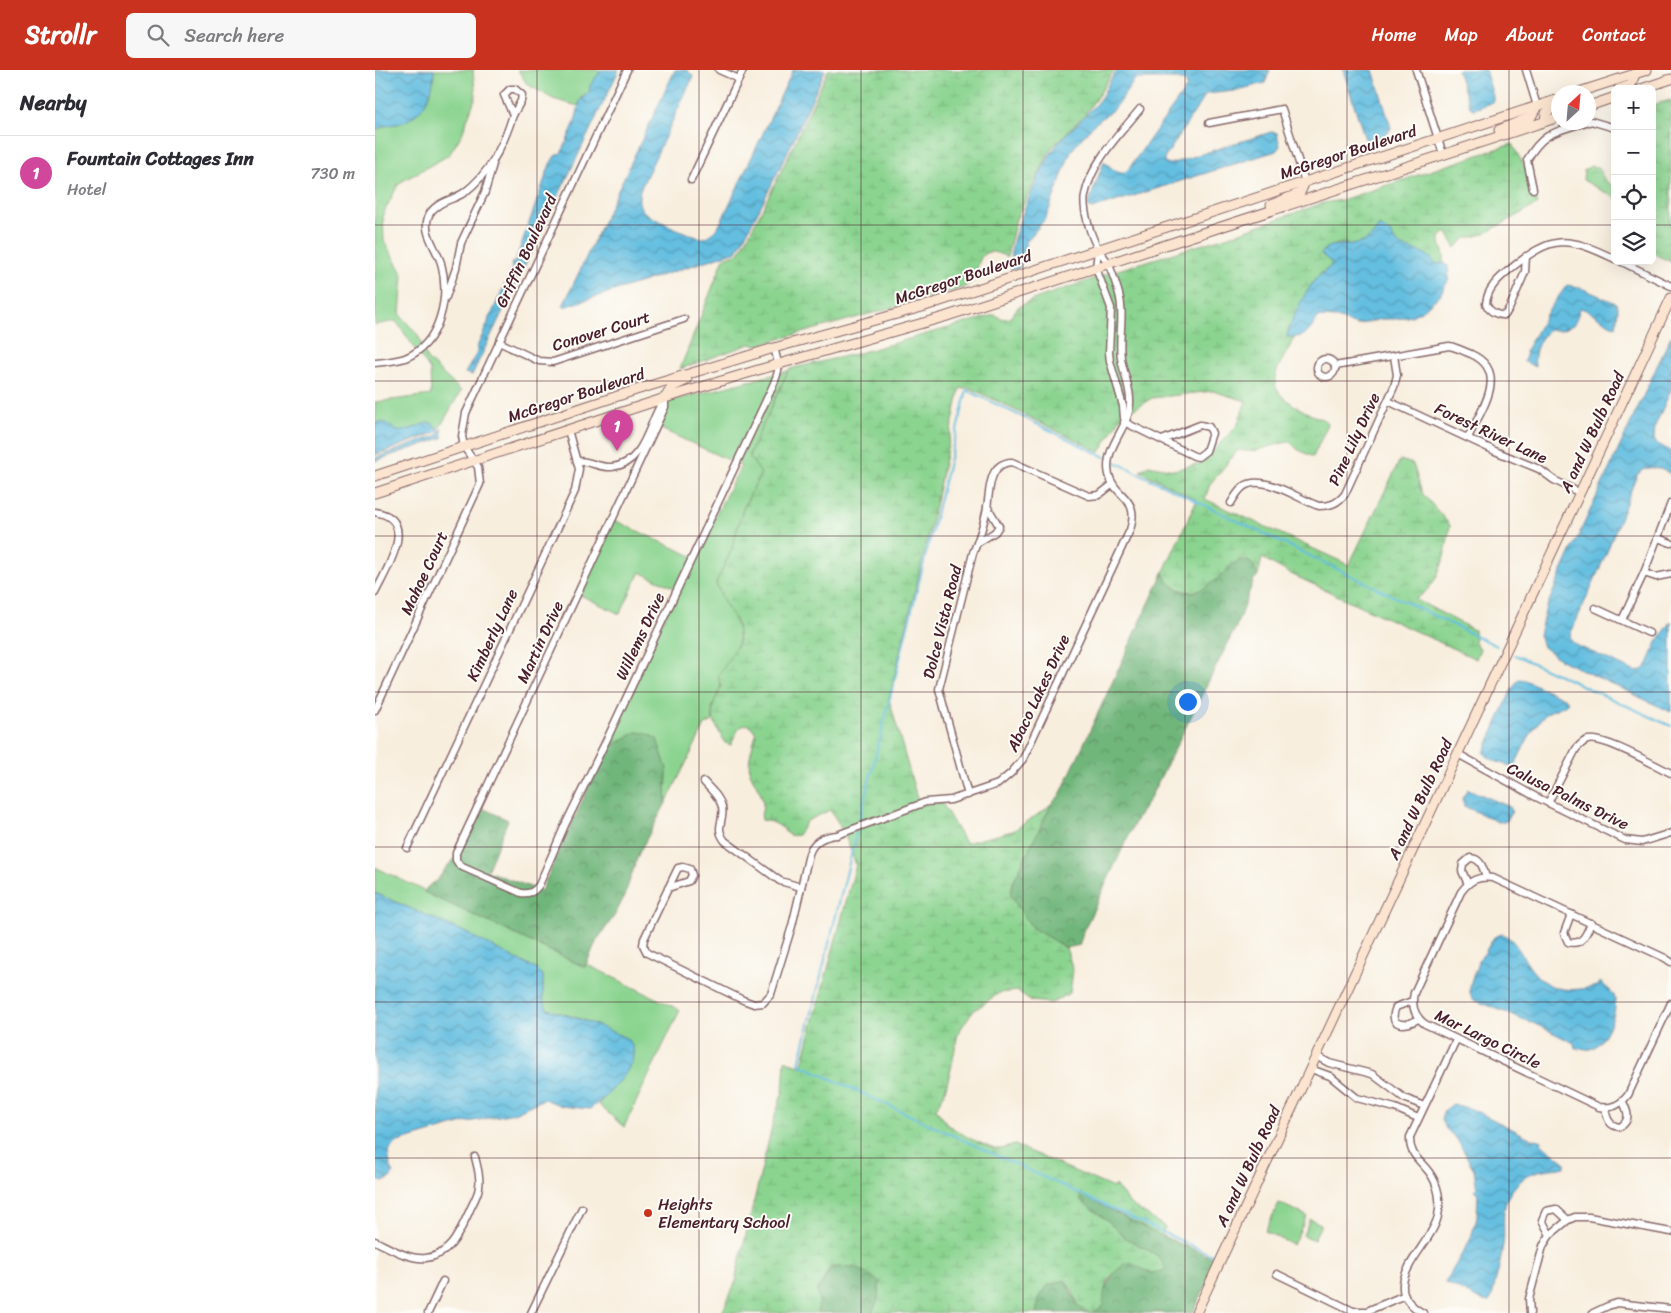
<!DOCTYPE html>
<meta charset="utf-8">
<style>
body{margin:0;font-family:Sriracha,sans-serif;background:#f7f7f7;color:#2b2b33}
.controls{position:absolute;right:15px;top:15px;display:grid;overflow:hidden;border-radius:8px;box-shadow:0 5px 20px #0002}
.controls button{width:45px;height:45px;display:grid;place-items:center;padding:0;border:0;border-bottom:1px solid #e1e1e2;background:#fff;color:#2b2b33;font:25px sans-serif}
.compass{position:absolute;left:1176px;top:15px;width:45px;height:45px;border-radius:50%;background:#fff;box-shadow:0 5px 20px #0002;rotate:26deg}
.you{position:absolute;left:812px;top:631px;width:18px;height:18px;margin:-12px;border:4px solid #fff;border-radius:50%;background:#1a73e8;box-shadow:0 0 0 8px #1a73e833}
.badge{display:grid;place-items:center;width:32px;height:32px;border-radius:50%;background:#c8321e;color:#fff;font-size:16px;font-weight:700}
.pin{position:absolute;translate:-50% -41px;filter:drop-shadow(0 1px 2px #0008)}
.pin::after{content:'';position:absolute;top:26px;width:18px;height:15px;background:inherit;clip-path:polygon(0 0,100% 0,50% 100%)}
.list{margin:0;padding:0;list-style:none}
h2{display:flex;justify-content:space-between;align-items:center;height:65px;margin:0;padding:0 20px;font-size:21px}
h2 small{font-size:16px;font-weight:400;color:#7c7c81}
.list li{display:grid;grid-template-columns:32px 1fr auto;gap:15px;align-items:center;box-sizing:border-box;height:75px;padding:0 20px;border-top:1px solid #e1e1e2}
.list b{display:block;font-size:19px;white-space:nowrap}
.list p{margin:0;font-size:16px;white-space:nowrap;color:#7c7c81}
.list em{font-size:16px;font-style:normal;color:#7c7c81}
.icon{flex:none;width:28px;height:28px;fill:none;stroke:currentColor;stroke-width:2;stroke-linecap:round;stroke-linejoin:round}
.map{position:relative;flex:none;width:1296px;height:1243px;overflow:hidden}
header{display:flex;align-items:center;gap:30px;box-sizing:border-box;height:70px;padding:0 25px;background:#c8321e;color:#fff}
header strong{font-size:24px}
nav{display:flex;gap:28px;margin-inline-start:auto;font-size:18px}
.search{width:350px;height:45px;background:#f7f7f7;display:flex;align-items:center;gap:12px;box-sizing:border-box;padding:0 18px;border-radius:8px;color:#7c7c81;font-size:19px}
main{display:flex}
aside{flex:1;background:#fff}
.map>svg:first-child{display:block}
.green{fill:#8bd490;stroke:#6a7a5e}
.forest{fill:url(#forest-crowns);stroke:#5d6a52}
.wetland{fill:url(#wetland-marsh);stroke:#6a7a5e}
.water{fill:url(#water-waves);stroke:#566e86}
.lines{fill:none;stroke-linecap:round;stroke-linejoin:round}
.stream{stroke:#63bee0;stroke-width:2}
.street-casing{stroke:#87676a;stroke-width:9}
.secondary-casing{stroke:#87676a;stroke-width:11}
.street{stroke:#fff;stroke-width:6}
.secondary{stroke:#fce5d0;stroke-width:9}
.grid{fill:none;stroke:#4a1f2b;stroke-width:1;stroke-opacity:0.55}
.poi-dot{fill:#c8321e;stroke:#fdfcf7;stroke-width:2}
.labels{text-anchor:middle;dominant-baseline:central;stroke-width:4;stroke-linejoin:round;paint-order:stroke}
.street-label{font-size:16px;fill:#4a1f2b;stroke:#fdfcf7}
.poi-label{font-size:16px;fill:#4a1f2b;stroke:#fdfcf7;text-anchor:start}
</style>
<header>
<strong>Strollr</strong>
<div class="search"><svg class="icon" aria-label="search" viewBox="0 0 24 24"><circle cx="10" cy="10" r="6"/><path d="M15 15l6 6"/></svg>Search here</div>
<nav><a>Home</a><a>Map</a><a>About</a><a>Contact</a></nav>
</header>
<main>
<aside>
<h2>Nearby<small></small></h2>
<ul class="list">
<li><span class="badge" style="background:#d1479c">1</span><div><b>Fountain Cottages Inn</b><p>Hotel</p></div><em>730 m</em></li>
</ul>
</aside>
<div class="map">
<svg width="1296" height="1243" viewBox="0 0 1296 1243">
<defs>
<pattern id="forest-crowns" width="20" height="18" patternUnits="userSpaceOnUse" patternTransform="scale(1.25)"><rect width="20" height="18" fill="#70b67a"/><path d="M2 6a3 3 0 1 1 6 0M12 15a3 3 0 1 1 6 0" fill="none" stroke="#5e9364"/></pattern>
<pattern id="wetland-marsh" width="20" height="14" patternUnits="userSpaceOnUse" patternTransform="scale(1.25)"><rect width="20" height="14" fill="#8bd490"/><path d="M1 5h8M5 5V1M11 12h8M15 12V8" fill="none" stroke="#79b67c"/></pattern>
<pattern id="water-waves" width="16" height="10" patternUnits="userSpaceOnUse" patternTransform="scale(1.25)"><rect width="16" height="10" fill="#63bee0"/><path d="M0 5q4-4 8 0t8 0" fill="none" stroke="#549ab6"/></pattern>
</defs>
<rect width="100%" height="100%" fill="#fdfcf7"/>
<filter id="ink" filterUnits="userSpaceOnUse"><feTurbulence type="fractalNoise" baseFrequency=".02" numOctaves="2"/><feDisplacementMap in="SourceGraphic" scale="10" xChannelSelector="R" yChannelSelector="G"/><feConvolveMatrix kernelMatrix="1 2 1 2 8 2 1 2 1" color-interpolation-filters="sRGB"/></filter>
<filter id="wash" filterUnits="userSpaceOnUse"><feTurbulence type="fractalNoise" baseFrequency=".0096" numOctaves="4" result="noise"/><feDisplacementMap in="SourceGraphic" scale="20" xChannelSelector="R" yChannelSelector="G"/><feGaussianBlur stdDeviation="1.12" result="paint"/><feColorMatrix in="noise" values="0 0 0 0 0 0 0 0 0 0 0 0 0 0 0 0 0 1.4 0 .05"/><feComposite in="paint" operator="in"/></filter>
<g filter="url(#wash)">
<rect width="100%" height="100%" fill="#f8eede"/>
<g class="green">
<path d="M0,0H99L98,2L101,26L87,64L74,85L24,113L8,144L9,171L28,205L25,245L43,265L52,289L86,321L62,362L0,385V332L56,325L55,300L21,251L0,255Z"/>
<path d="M143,0H226L215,22L208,26L203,36L178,29L152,14Z"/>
<path d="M413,301L375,383V388L386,403L368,439L356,481L341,513C355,547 380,566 347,600L346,616L337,638L338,651L330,655L291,733L292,699L231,680L302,519L265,502L245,544L201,523L239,450L319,487L366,396L284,358L292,332Z"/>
<path d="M0,797L50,821L49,822L210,897L211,894L305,940L249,1057L223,1034L239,1018L252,969L206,949L172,939L168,928V906L87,861L0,823Z"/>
<path d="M904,1133L932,1146L918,1175L890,1161Z"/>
<path d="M935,1149L946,1154L939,1170L928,1165Z"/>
</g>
<g class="forest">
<path d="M864,490C878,490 878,495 883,506L879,509L861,557L774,730L761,750L708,862L705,875L691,878L657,858L635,825L638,812L677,733L685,725L788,503C794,516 805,524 820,522Z"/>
<path d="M262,662L271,663L282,669L292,699L291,733L264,783L249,827L240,845L222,870L210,897L49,822C53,815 54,816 60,812C67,806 69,797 79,790L105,737L133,750L112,801L166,821L230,681L250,668Z"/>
<path d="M705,1124L776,1161L843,1190L818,1243H661L664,1228L673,1215L690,1210L703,1236L728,1223L739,1203L750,1193H757L777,1203L783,1186L749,1167L734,1152L705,1130Z"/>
<path d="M475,1195L488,1201L505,1212L503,1230L497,1243H442L443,1232L442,1221L456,1198Z"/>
</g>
<g class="wetland">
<path d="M453,0H739L725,23L710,44L676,79L641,149L632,187C606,174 604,188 600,210L588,218L383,275L375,274L305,299L349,188L364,183C397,123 425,62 453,0Z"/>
<path d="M1296,30V192L1277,183V35Z"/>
<path d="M1137,74L1149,96L1163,134L1109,164L1089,169L1081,178L1071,162L1065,167C1064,177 1071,183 1069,193L1061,194L1052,185L1033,180L1018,170L1001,163L992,170L983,175L962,174L946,184L957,193L955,198L946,203L913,260L912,267H920C898,308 884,317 933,343C941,348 948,347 953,354L938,387L922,379L915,372C899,373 880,385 863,380L835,414L830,429L974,495L1025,390L1038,394L1047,423L1075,455C1071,482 1066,516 1040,529L1099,560L1100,572L1105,579L1101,589L918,505L887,488L883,506C878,495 878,490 864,490C846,501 828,531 804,519C796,515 792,511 788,503L822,430L765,401L773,395L799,400L826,393L862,356L871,331L838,321L777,328L746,347L725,382L593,317L589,319L585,318L557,450L514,629L544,735L567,733L590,773L638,761L668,741L677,733L638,812L635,825L657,858L691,878L698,900L695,923L677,933L656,931L643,921L624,923L597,942L583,963L576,999L569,1024L561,1039L573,1055L594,1068L619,1079H626L640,1075L738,1118L740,1115L756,1135L790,1157L786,1166L706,1124L705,1130L734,1152L749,1167L783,1186L791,1199L777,1204L757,1193H750C735,1206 727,1214 729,1235L725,1239L715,1243L703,1236L698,1222L690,1210L673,1215L664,1228L661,1243H497L503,1230L505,1212C483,1198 481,1194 455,1198L442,1221L444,1232L442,1243H347L362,1209L361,1206L399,1048L408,1021L410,990L426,997L481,795C474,775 467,757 455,740L432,751L423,765C409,768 412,760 403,755C398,752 392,751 387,750C385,742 388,741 388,735C388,723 379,713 375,702C372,692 378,674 381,664L378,658L372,654C362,657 360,665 356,675L350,673C336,647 333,643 346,616L343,607L364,572L362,554L349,532L341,513L356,481L368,439L386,403L375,388V383L414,299L484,283L619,245L629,249L635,248L643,237L660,229L743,200L851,167L948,133L967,130Z"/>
<path d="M1216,96L1224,97C1227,107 1230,112 1240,117V128L1208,110L1209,100Z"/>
</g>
<g class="water">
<path d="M0,0H59C59,22 48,46 26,53C21,55 15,54 10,56C7,57 4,59 0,60Z"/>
<path d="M226,0H244L97,305L90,303L102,283V277L113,253L114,247L116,245L137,199L136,193L140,192L175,94L180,86L185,84L188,80L200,52L205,31L214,22L215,16Z"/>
<path d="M300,0H312L317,5L318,7L265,120C263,128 263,136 269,142C274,147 320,168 327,168C335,167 341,161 345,154L418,0H450C423,62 394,122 362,181L189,237L188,236Z"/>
<path d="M742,0H895L890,13L859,21L831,24L789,89V92L795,94L896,62L902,63L905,76L901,81L717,139L714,138L713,135L729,91C736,97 743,107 752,101L812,17L811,13L804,9H760L741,37L717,56L696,81L671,148L651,172L644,198L637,200C626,183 666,98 678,80C692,60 713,46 727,26C732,18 736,7 742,0Z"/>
<path d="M968,0H998L1016,58C1013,65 998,71 990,69Z"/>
<path d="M1082,0H1110L1118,26V32L1099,39L1095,37Z"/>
<path d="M1004,156L1016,163C1021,182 1039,177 1052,185C1055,187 1058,191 1061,194L1069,193L1073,196L1074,209L1065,225L1048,240L1036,246L1021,249H1006L982,255L962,248L943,247C934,263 931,268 912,267C914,252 930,222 940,210C946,203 954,200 957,193L946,184C958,164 986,189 1004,156Z"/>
<path d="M1192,215L1206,218L1241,233L1243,239L1241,257C1228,252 1218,241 1205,238L1200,254L1186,260H1173C1163,271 1158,282 1160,297L1149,291L1151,286L1150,282L1173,241Z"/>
<path d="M1296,266V320L1280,356L1279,369L1281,373L1296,381V404C1283,397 1273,394 1262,405L1231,484L1195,565L1197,572L1201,575L1261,602L1269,599L1273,594L1282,572L1296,552V642L1186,590L1168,577L1164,565L1170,541L1188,499Z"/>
<path d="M4,352C15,352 15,358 22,361C31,363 46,354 55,352L64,359V361L0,385V354Z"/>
<path d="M67,358V368L0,391V388L63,365Z"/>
<path d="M1144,609L1150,610L1191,629L1193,632C1188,638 1176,639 1170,645C1155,660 1149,678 1139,696C1132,697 1113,689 1109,683L1137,619Z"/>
<path d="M1093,719L1135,737L1137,741L1132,751L1123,752L1089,736L1087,728Z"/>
<path d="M0,823L87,861L161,899L168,906V928L172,939C194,946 217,952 238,962C242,964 248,966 252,969C275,989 230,1028 215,1039L187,1036L169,1029L139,1043L88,1053L23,1072C9,1081 14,1090 18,1104L14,1109L8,1112L0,1109Z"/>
<path d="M1127,864C1136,867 1141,875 1146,883C1165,918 1183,925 1223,916L1225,912C1230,917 1239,921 1240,929C1243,941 1230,972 1218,978C1214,980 1210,979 1206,978L1204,979L1200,978L1199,973L1158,953L1099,930C1088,917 1102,904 1103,890L1109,884L1119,867Z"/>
<path d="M1078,1034L1099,1040L1159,1070L1161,1069L1166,1071L1167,1074L1190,1092V1097C1176,1100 1162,1098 1149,1108C1141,1114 1132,1125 1130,1136C1127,1148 1130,1162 1128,1175C1126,1193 1120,1210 1117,1227L1114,1232C1106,1232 1080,1216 1070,1213L1095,1170L1102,1148L1103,1123L1100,1121V1119L1102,1118L1099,1100L1082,1069L1071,1059L1066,1049L1069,1041Z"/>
</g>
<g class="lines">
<g class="stream">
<path d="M736,390L1122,576"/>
<path d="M1140,585L1296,656"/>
<path d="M483,756L592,320L732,388"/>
<path d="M482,761L424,994L839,1186"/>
</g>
</g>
</g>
<g filter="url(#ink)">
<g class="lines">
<defs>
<g id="street">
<path d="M344,0L364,9"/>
<path d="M1041,0L1068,84"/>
<path d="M1151,0L1162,36"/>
<path d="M135,19H140L147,25L146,31L138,45L129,25Z"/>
<path d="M1214,52L1216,51L1240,58"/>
<path d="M834,53L907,39L930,112"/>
<path d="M316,110L368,0"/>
<path d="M1158,119L1152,90C1169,61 1181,62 1211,52"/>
<path d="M723,180L721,198L736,238L734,283L735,291L748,336L749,348"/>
<path d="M1151,186L1150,202L1135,237L1130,245C1122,246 1114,241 1111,234C1112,219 1123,209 1134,200C1177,165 1190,165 1240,189"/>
<path d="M1245,191L1296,216"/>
<path d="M71,227L81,198L86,173L110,122L118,94"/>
<path d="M124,272L164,291L178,292L309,249"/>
<circle cx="951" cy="298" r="9"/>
<path d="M0,293C10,292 21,291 30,288C66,274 75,226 66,193C61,177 45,160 55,143C63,131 79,130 90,122C115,103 129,74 138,45"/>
<path d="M960,296L1074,276C1081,277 1088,281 1096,284C1136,302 1105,341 1093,368"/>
<path d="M290,328V337L81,783V790L85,796L146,823C155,824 159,822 164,815L190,755L232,669L395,322C404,302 406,300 399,278"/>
<path d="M1013,331L1120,381L1164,399L1179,410L1205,423"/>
<path d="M749,352L819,386L823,387L831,381L837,363L834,357L825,355L787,370"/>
<path d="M203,391C215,391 225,398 237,397C271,393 273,352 289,329"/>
<path d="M856,433C859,428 863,421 868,417C887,402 924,430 944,436C956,436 963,433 970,424L1019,317L1022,305L1019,286"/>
<path d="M0,442C45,449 11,500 0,523"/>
<path d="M1283,468L1296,473"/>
<path d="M604,472L620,462L624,456L612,436"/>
<path d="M1269,503L1281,507L1296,504"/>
<path d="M1220,538L1274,563"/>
<path d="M1247,550L1269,503L1296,433"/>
<path d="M0,640L105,414L103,397L89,377L87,366L91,343L252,0"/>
<path d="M1083,684L1161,727L1250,770L1267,772L1296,763"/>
<path d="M329,712C335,719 345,727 347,737C350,751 339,757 350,771L405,811L426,817"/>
<path d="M593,725L564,619L598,483C604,469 609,453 612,438C615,420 613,393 637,392L714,426L724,425L738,414"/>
<path d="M1173,733L1201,679C1205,675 1208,671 1213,670C1229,666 1279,695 1296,703"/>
<path d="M32,778L200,421L204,399L193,360"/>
<path d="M1093,814L1087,801L1088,794L1095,788C1106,788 1108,798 1111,807"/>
<path d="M293,818L314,811L317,805L315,799L308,797L303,798L301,802L269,869L268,875L272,883L368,930L379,934L388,933L396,924L417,856L434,784C438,771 449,766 462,765L551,732L576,730L623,714L636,703L648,689L755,460C767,424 734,428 733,397C733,373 755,355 755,333C756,317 748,303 746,288C743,267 750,245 744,224C741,214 738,204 734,195C732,189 726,185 723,179C716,166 707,139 710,125C717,91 744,65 765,39"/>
<path d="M1196,844L1189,863L1193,872C1207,876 1211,865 1216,853"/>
<path d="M1296,892L1290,888L1118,808C1103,806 1095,810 1086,822L1039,923C1036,936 1039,946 1050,954L1224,1037C1237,1039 1245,1035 1253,1025L1296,933"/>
<path d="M1037,931L1021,937C1012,957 1031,957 1043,949"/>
<path d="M941,986L954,993L997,1004L1029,1028L1049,1036"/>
<path d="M936,999L955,1006L982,1028L1020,1038L1043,1048"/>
<path d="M1230,1038C1232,1049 1234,1056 1245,1057C1256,1050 1253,1042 1248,1032"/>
<path d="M1175,1165L1167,1150L1171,1141L1181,1139L1193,1150"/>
<path d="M0,1171C15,1178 34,1190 51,1188C76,1185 84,1163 94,1142C97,1134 103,1126 104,1117C106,1107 102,1096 100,1087"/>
<path d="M902,1204L978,1241H992L1030,1225"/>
<path d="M53,1243L68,1211"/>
<path d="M156,1243L207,1138"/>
<path d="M1048,1243C998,1216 1056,1178 1063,1146C1066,1132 1064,1115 1054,1102C1045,1090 1034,1085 1035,1067L1081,970"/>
<path d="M1155,1243L1154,1229L1168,1176L1175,1165L1193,1150L1200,1147H1214L1296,1162"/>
<path d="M1218,1243L1233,1236L1242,1233L1296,1239"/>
</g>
<g id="secondary">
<path d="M1244,19L1256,15L1260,4"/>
<path d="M1266,19L1296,9"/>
<path d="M1204,22L1272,0"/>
<path d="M1214,36L1240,27"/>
<path d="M1170,51L1171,43L1178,37L1184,35"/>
<path d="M1124,60L1156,47L1162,36"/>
<path d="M896,135L925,123L930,112"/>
<path d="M290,328L297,317L312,310"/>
<path d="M0,406L261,320L399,278L547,237L1184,29"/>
<path d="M0,423L290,328L383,300L569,247L1184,47"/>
<path d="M821,1243L1296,228"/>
</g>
</defs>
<use href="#street" class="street-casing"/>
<use href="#secondary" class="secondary-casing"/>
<use href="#street" class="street"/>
<use href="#secondary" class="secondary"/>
</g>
</g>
<path class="grid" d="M162,0V1243M324,0V1243M486,0V1243M648,0V1243M810,0V1243M972,0V1243M1134,0V1243M0,155H1240M1277,155H1296M0,311H1296M0,466H1296M0,622H1296M0,777H1296M0,932H1296M0,1088H1296"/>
<circle class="poi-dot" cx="273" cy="1143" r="5"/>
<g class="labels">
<g class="street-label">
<text transform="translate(973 82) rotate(-18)">McGregor Boulevard</text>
<text transform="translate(151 181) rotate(-65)">Griffin Boulevard</text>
<text transform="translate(588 207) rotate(-18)">McGregor Boulevard</text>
<text transform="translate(226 261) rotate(-17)">Conover Court</text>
<text transform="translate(201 325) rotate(-18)">McGregor Boulevard</text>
<text transform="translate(1217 362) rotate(-65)">A and W Bulb Road</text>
<text transform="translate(1116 363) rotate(25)">Forest River Lane</text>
<text transform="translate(979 369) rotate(-65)">Pine Lily Drive</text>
<text transform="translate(49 503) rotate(-65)">Mahoe Court</text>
<text transform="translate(567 552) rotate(-76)">Dolce Vista Road</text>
<text transform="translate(117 565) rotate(-65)">Kimberly Lane</text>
<text transform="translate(265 566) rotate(-65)">Willems Drive</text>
<text transform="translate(165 572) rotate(-65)">Martin Drive</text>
<text transform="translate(663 623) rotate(-65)">Abaco Lakes Drive</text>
<text transform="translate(1193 726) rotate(26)">Calusa Palms Drive</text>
<text transform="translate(1045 729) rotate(-65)">A and W Bulb Road</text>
<text transform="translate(1113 969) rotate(26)">Mar Largo Circle</text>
<text transform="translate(873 1096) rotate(-65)">A and W Bulb Road</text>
</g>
<g class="poi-label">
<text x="283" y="1134">Heights<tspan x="283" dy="18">Elementary School</tspan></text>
</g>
</g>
</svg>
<div class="controls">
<button>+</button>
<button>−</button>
<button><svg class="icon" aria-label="locate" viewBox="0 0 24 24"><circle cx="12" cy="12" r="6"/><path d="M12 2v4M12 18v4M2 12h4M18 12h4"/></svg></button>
<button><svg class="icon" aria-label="layers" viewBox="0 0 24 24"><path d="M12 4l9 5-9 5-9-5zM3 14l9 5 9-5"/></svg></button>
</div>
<svg class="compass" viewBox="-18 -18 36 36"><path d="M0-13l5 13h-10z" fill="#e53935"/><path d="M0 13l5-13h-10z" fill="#7c7c81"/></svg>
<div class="you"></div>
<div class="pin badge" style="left:242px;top:381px;background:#d1479c">1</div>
</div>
</main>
